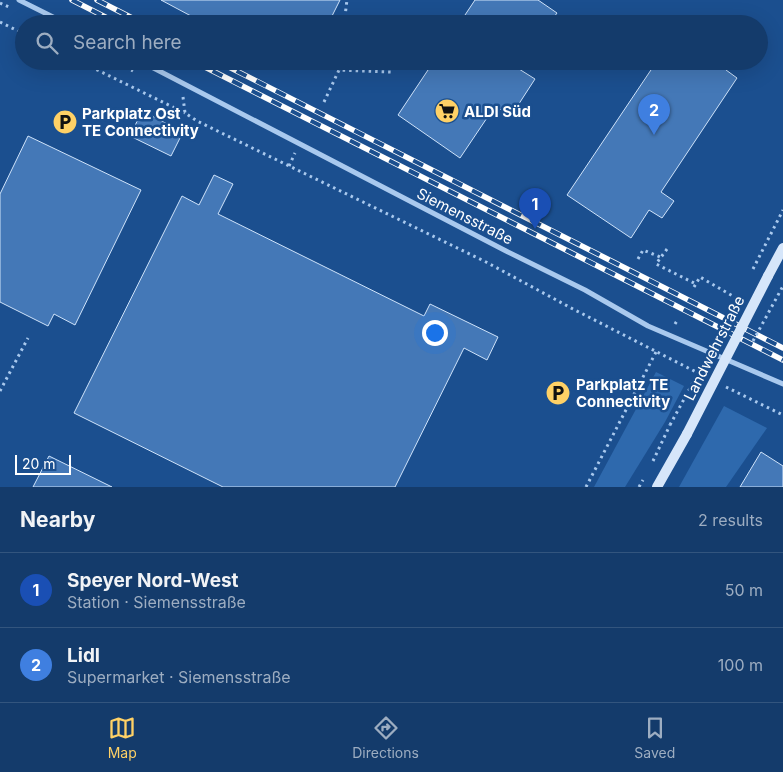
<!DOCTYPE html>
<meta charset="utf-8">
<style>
body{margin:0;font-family:Inter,sans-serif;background:#214673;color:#f1f3f6}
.scale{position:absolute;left:15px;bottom:12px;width:56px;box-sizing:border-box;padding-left:5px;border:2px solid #fff;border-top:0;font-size:14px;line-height:18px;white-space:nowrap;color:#fff;-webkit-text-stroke:4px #1b4f8f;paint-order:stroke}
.you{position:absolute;left:434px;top:332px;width:18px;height:18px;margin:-12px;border:4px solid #fff;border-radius:50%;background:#1a73e8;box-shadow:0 0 0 8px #1a73e833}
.badge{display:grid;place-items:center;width:32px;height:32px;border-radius:50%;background:#ffd166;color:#fff;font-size:16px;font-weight:700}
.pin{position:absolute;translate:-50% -41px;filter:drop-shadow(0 1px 2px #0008)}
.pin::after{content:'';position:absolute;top:26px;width:18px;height:15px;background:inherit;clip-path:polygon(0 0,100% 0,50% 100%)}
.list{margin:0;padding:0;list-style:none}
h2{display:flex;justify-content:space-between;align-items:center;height:65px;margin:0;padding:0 20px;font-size:21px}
h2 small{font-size:16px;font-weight:400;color:#9dadc1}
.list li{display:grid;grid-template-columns:32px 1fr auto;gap:15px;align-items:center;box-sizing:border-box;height:75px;padding:0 20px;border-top:1px solid #33557e}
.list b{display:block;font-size:19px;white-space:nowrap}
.list p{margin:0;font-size:16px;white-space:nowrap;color:#9dadc1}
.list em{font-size:16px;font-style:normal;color:#9dadc1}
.icon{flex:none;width:28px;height:28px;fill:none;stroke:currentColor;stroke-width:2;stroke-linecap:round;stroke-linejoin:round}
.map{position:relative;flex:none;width:783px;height:487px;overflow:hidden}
.search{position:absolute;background:#143b6b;box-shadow:0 5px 20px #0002;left:15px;right:15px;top:15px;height:55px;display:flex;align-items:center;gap:12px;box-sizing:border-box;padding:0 18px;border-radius:28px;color:#9dadc1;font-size:19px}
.sheet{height:215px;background:#143b6b}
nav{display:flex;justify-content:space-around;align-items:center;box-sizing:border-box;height:70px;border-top:1px solid #33557e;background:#143b6b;font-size:14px;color:#9dadc1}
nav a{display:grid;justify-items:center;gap:2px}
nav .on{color:#ffd166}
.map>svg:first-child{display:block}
.green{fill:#2e69ad}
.building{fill:#4478b7;stroke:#cfe3fa}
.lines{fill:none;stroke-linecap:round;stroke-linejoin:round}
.path{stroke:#a9c9ee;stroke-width:3;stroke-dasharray:2.5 4;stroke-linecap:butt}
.minor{stroke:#a9c9ee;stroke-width:5}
.secondary{stroke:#d6e6fa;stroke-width:10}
.rail-casing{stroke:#fff;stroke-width:5.5}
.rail{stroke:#1b4f8f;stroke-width:4;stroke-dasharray:11;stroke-linecap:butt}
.path-bridge{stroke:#a9c9ee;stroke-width:3;stroke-dasharray:2.5 4;stroke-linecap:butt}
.secondary-bridge{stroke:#d6e6fa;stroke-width:10}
.labels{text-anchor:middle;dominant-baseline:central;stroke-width:5;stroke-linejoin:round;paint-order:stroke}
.poi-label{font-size:15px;font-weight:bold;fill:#fff;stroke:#1b4f8f;text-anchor:start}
.street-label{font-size:15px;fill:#fff;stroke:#1b4f8f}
</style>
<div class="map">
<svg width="783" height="487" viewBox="0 0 783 487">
<rect width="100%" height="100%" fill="#1b4f8f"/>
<g class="green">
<path d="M656,372L684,386L665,422L625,487H594Z"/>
<path d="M724,406L767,428L726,487H679Z"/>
</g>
<g class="building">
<path d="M161,0H340L328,24H206Z"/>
<path d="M475,0H538L557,13L549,24H459Z"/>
<path d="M434,61H524L519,69L535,79L511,116L495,106L460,158L398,115Z"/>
<path d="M657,61H732L726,70L737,78L661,192L674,201L662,218L649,210L631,238L567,195Z"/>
<path d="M142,111L183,132L171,156L130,136Z"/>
<path d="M28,136L141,190L75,325L54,314L48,326L0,302V194Z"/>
<path d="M214,175L233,184L218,214L424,316L430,304L498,337L487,360L464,348L395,487H223L74,413L182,196L199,205Z"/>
<path d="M761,452L783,466V487H740Z"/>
<path d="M49,456L112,487H33Z"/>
</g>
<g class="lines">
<g class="path">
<path d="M0,3L11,8"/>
<path d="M0,22L24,34"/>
<path d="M344,24L347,0"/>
<path d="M79,61L185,113"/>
<path d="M114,61L133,71"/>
<path d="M339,70L340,61"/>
<path d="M183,97L185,113L197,121L486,262L573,309L702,375"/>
<path d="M324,102L339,70L391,72"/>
<path d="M289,166L295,153"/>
<path d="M667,249L656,264L696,284"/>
<path d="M638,259L643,250L660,257"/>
<path d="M753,269L783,210"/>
<path d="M694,287L700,277L738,299"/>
<path d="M675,324L678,319"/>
<path d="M726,387L783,415"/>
<path d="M0,391L28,338"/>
<path d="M653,461L670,425"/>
<path d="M586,487L656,352"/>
<path d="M639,487L643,480"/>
</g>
<g class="minor">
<path d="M19,0L67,24"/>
<path d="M140,61L506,251L585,290L648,326L783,384"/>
</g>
<g class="secondary">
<path d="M768,276L783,248"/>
<path d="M657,487L687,434"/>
</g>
<defs>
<g id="rail">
<path d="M72,0L119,24"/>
<path d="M97,0L144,24"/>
<path d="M193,61L783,360"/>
<path d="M217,61L783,348"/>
</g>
</defs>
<use href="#rail" class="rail-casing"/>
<use href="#rail" class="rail"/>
<g class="path-bridge">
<path d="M753,341L783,286"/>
<path d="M670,425L734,307"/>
</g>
<path class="secondary-bridge" d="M687,434L768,276"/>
</g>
<defs>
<symbol id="supermarket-disc" viewBox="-11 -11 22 22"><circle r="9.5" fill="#ffd166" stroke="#1b4f8f"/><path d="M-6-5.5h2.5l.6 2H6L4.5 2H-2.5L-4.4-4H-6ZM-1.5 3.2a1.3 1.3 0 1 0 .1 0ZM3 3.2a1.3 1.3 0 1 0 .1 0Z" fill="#111"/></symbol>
<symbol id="parking-disc" viewBox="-11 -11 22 22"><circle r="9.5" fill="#ffd166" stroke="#1b4f8f"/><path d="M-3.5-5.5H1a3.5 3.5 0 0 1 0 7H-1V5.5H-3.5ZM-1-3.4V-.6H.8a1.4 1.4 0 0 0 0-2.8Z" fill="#111"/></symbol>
</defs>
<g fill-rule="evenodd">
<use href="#supermarket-disc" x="433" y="97" width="28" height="28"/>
<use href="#parking-disc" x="51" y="108" width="28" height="28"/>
<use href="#parking-disc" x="544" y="379" width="28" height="28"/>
</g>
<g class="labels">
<g class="poi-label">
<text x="464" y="111">ALDI Süd</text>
<text x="82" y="113">Parkplatz Ost<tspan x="82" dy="17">TE Connectivity</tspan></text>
<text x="576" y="384">Parkplatz TE<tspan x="576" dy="17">Connectivity</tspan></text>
</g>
<g class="street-label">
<text transform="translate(465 216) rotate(27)">Siemensstraße</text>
<text transform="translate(714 348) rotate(-63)">Landwehrstraße</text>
</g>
</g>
</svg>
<div class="scale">20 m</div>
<div class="you"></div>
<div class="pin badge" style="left:535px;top:229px;background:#1a4fb4">1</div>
<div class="pin badge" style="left:654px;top:135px;background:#3f7fe0">2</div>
<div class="search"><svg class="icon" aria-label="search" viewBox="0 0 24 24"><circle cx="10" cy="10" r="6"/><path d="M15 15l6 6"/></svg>Search here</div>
</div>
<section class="sheet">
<h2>Nearby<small>2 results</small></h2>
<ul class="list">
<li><span class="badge" style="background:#1a4fb4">1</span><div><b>Speyer Nord-West</b><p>Station · Siemensstraße</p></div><em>50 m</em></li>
<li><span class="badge" style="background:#3f7fe0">2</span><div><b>Lidl</b><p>Supermarket · Siemensstraße</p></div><em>100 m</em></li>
</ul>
</section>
<nav>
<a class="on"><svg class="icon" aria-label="map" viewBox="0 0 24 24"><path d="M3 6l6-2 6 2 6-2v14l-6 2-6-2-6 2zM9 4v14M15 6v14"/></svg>Map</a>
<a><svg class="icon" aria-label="directions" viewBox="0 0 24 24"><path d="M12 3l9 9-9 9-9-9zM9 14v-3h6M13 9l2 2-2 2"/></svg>Directions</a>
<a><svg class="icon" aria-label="saved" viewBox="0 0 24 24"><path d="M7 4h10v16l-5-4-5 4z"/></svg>Saved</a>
</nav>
